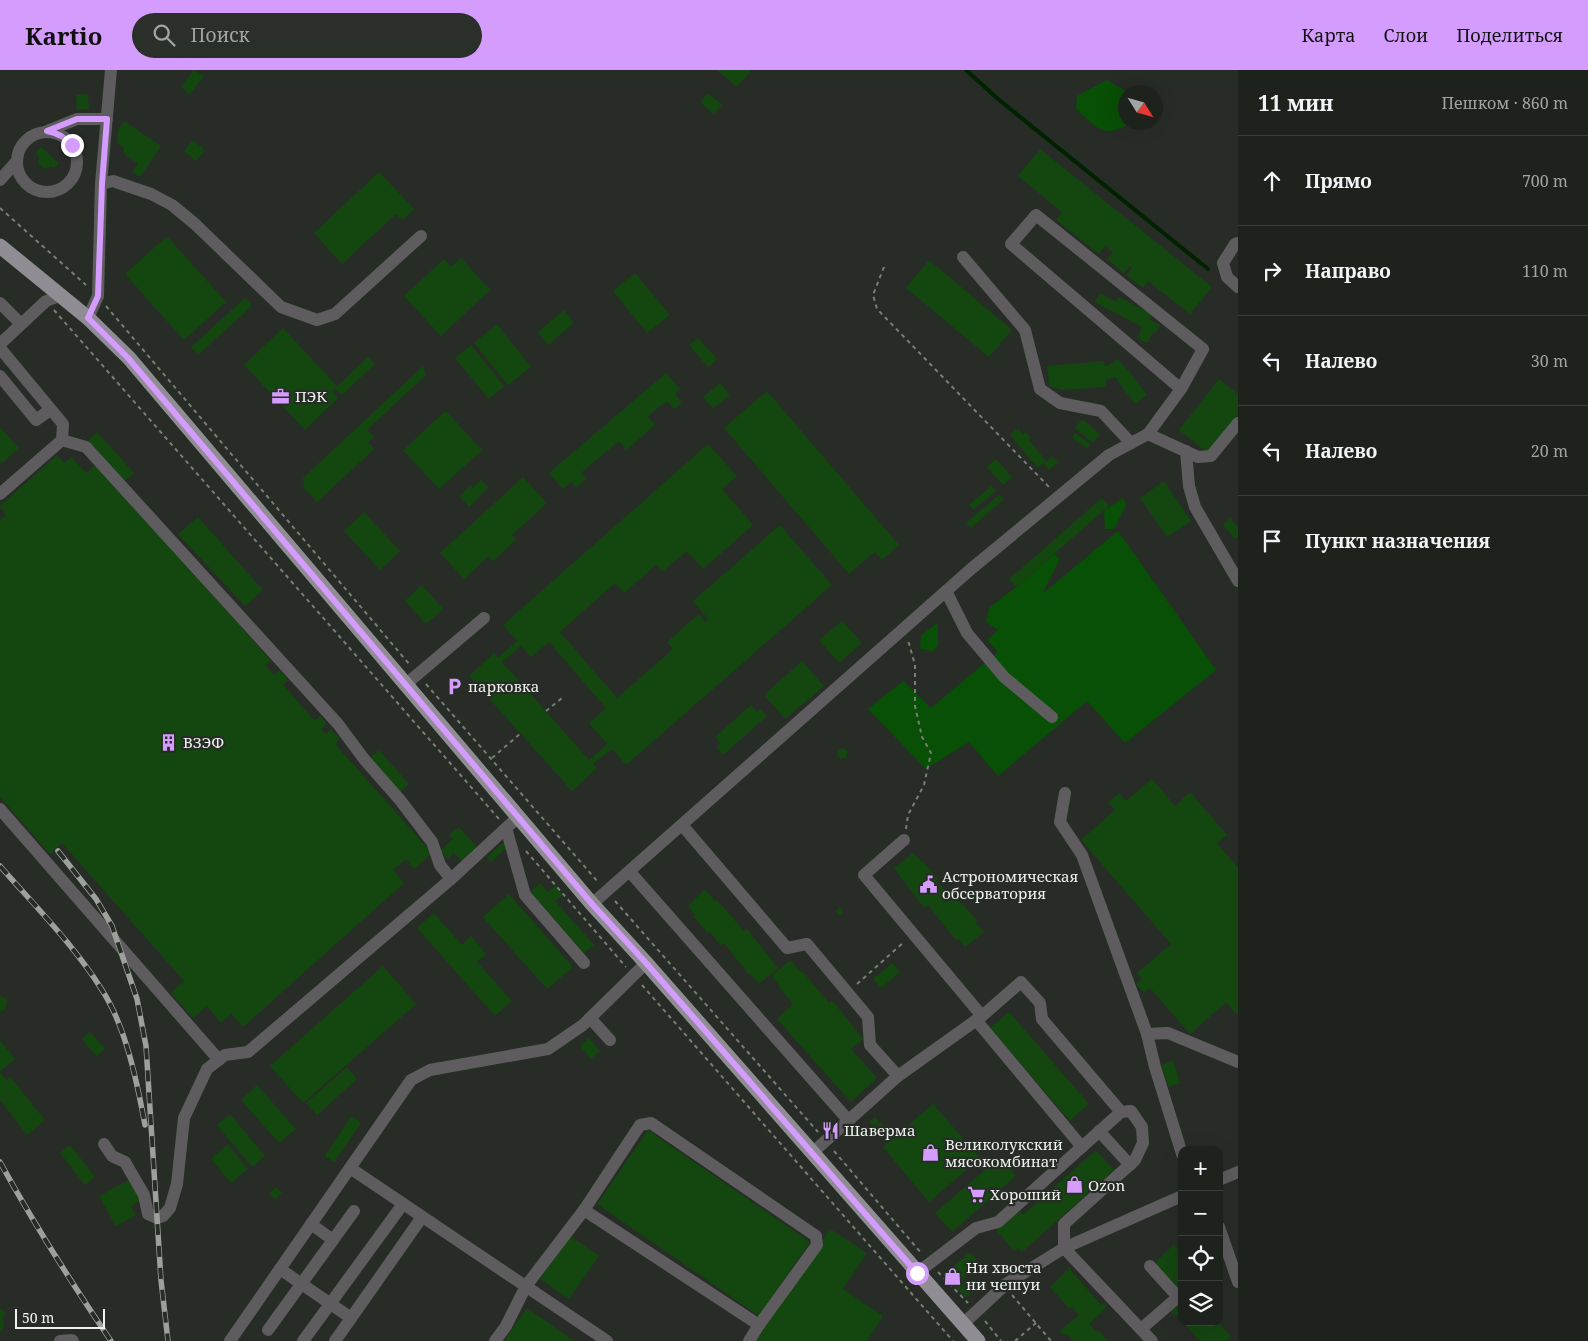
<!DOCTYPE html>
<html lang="ru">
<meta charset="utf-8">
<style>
body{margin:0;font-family:"Noto Serif",serif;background:#2a2f29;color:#f1f3f6}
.controls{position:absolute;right:15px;bottom:15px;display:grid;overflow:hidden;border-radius:10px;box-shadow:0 5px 20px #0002}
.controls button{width:45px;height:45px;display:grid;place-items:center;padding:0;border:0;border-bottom:1px solid #3b3f3b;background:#1d221c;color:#f1f3f6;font:25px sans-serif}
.compass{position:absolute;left:1118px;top:15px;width:45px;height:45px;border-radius:50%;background:#1d221c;box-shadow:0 5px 20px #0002;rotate:127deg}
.scale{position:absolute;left:15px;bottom:12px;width:90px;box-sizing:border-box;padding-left:5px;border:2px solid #eef2ee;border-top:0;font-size:14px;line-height:18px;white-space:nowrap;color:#eef2ee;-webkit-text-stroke:4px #272d26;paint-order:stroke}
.stop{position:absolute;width:15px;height:15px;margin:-11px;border:4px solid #d49cfc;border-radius:50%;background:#fff}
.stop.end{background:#d49cfc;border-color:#fff;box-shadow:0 1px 5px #0008}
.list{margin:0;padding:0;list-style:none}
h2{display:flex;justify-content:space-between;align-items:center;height:65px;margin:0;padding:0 20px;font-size:21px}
h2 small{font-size:16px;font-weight:400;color:#a0a4a3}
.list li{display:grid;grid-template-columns:32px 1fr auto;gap:15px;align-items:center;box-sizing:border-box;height:90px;padding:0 20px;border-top:1px solid #3b3f3b}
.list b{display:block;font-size:19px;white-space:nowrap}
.list em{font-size:16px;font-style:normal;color:#a0a4a3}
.icon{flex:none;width:28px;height:28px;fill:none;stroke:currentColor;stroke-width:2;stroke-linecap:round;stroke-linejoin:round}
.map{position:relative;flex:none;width:1238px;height:1271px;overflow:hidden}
header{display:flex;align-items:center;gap:30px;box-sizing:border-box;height:70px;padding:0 25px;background:#d49cfc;color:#111}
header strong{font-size:24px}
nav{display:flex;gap:28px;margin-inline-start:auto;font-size:18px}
.search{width:350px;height:45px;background:#2a2f29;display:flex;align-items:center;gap:12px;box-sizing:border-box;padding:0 18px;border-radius:28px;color:#a0a4a3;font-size:19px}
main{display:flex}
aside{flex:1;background:#1d221c}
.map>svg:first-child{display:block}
.green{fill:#085005}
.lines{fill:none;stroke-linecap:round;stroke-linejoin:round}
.stream{stroke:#020;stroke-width:4}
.building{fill:#144610;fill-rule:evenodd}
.path{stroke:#787d77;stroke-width:2;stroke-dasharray:4 4;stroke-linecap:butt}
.minor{stroke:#5e5c5f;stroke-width:12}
.major{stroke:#908c93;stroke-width:15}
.rail-casing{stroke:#9ca19b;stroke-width:5.5}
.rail{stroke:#272d26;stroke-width:4;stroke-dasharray:11;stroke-linecap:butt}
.route{stroke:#d49cfc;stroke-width:6}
.labels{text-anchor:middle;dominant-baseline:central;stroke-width:4.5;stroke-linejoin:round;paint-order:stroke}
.poi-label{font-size:15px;fill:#eef2ee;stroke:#272d26;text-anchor:start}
</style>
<header>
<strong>Kartio</strong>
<div class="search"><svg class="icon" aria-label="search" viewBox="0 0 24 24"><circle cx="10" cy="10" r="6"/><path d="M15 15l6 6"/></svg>Поиск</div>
<nav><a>Карта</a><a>Слои</a><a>Поделиться</a></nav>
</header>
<main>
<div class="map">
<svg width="1238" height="1271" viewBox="0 0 1238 1271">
<rect width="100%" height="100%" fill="#272d26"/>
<g class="green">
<path d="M1107,10L1127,22H1126V52L1130,53C1104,70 1096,57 1076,39L1077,26Z"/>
<path d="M1123,428L1126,435L1114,459H1105L1104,441Z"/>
<path d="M1118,461L1216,600L1125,673L1087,631L998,706L969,672L926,699L868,639L903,611L931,638L998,582L987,570L998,560L986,552L989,538L1016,517L1054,484L1060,489L1042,524Z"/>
<path d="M938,553V576L933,581L920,579L921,565Z"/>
</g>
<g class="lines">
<path class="stream" d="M966,0L998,29L1208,199"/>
</g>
<g class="building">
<path d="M194,0L204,6L190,24L181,17Z"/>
<path d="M717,0H750L751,1L737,17Z"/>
<path d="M708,23L722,35L714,44L700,32Z"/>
<path d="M88,24L89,39L77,40L76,25Z"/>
<path d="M124,51L161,76L140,107L132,102L138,94L124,84V77L117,73L118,60Z"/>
<path d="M193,70L205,80L196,91L184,81Z"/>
<path d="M41,77L59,93L54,98L51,96L45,99L38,94L39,87L36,83Z"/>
<path d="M1040,79L1212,217L1190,244L1148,211L1143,218L1126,205L1132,198L1130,196L1124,203L1107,189L1113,182L1105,176L1099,184L1056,150L1062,142L1018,106Z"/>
<path d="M379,102L414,139L402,150L396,144L342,194L314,163Z"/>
<path d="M167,166L226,232L184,270L125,204Z"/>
<path d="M461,188L490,220L441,266L404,226L444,189L451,197Z"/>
<path d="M929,190L1012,260L989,287L906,218Z"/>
<path d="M635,203L670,245L647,263L613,221Z"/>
<path d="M1100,223L1116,232L1119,227L1152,244L1149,249L1160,255L1155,264L1153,263L1147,273L1137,268L1142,257L1095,232Z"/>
<path d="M245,228L252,236L198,285L191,277Z"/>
<path d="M564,240L574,253L548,275L538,262Z"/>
<path d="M497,254L531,297L508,315L474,273Z"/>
<path d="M283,258L337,316L368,287L375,294L342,325L335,318L332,321L338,328L305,360L244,295Z"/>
<path d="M698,268L717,289L708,297L689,275Z"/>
<path d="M471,275L504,316L489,329L455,288Z"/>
<path d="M1117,289L1127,299L1147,325L1135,334L1115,307L1106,310V317L1062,320L1049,316L1047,296L1104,291L1105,296L1113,293Z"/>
<path d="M423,296L426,305L367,360L374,367L368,372L374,379L317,432L304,418L303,408Z"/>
<path d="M666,303L680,319L675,324L682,333L674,339L667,331L648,346L655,355L626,380L619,371L581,403L586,409L576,418L571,412L563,419L549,403Z"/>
<path d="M1219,309L1238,324V345L1208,383L1179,360Z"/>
<path d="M720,313L730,325L713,339L703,327Z"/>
<path d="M767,321L899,475L882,490L875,482L849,504L724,358Z"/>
<path d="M446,341L482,380L439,419L403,380Z"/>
<path d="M1082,349L1100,364L1093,373L1075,358Z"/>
<path d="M0,357L19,378L2,393L0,392Z"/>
<path d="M1018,358L1023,364L1025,362L1031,368L1029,370L1046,391L1052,386L1058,392L1049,400L1043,393L1038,398L1010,365Z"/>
<path d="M97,362L134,403L124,411L88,370Z"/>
<path d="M1075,363L1090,374L1087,379L1072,368Z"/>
<path d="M708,374L737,406L722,419L753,455L703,499L687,481L662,502L656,495L624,523L615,513L560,562L617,628L673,579L667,572L699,544L705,552L708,549L693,531L780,455L832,515L626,695L612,679L593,694L597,698L572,721L469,606L494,583L498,588L517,571L503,555ZM549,572L606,638L589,653L607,674L589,690L502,592L521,576L531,587Z"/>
<path d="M57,385L64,393L71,387L86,403L96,394L271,591L265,595L274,605L280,600L288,610L283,615L315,651L320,646L327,654L321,659L326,664L331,659L340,669L335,674L432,783L414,799L406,789L393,800L404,813L243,957L231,944L221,953L207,936L193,948L171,923L184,911L62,773L50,784L0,727V450L6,445L0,436Z"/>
<path d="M996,389L1012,407L1003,415L987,397Z"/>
<path d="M523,407L547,433L512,465L516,470L493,491L489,486L464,509L440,483Z"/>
<path d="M481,410L489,417L469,437L459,426L470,416L472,418Z"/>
<path d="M1164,411L1191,451L1167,467L1140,428Z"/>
<path d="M991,416L996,421L973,440L969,435Z"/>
<path d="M1000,424L1004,429L971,458L966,453Z"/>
<path d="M1102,428L1109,436L1016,517L1009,509Z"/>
<path d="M364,442L400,481L380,500L344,461Z"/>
<path d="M198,447L263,520L245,536L178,464Z"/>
<path d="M1230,448L1238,458V466L1235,469L1223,455Z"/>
<path d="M422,515L443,539L426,554L405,531Z"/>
<path d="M842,551L862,573L839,593L819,570Z"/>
<path d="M802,591L824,616L785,649L764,625Z"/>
<path d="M751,635L757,642L760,639L767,646L723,685L716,677L721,673L715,667Z"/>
<path d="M844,678L848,682L846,687L840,689L837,685L839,679Z"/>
<path d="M379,680L409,714L400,722L370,688Z"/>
<path d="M1152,709L1175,736L1190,722L1227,765L1217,773L1238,798V946L1226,932L1190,964L1150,918L1144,923L1136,914L1142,908L1137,903L1171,874L1081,770L1115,740L1108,732L1119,723L1126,731Z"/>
<path d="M459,757L477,777L461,791L454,783L447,789L440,781L453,769L449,765Z"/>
<path d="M505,771L509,776L491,792L487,787Z"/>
<path d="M913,783L922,792L923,791L938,809L936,810L948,824L950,821L962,835L963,834L977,851L976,853L984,862L965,877L958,869L956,870L928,835L924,838L894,798Z"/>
<path d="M540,813L548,822L555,816L563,825L555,831L594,875L584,883L530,822Z"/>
<path d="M705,819L715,831L717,830L744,861L747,859L778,898L759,914L750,904L749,905L724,873L721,876L710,862L708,863L693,846L695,845L688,836Z"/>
<path d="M509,824L573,897L547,919L483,847Z"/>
<path d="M840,837L844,842L839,846L835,841Z"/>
<path d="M434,843L462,875L471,866L486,884L477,892L512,931L495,946L417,858Z"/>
<path d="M790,890L801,903L802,901L829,933L832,930L863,969L851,979L877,1008L851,1032L777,949L793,934L779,917L780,916L772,906Z"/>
<path d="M892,893L900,902L881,918L873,909Z"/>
<path d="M383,896L416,934L303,1033L270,996Z"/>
<path d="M0,926L5,928L7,932L5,939L0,942Z"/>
<path d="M1009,942L1089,1034L1070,1051L990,958Z"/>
<path d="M90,962L105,979L96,986L82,969Z"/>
<path d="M589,968L600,981L591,989L580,976Z"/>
<path d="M0,970L15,989L0,1001Z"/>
<path d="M1173,991L1180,1013L1169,1017L1161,995Z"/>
<path d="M347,997L357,1009L317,1045L306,1033Z"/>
<path d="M0,1002L7,1011L11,1008L45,1050L27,1065L0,1030Z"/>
<path d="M257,1015L296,1059L279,1073L241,1030Z"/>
<path d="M933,1034L980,1088L929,1132L883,1077Z"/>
<path d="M230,1044L265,1086L252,1097L217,1055Z"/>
<path d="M351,1046L361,1053L334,1092L325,1086Z"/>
<path d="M875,1047L879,1052L874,1056L869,1052Z"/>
<path d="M880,1052L886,1058L880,1064L874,1057Z"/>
<path d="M648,1060L810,1172L759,1246L597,1134Z"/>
<path d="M228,1074L248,1099L231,1113L211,1089Z"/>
<path d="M70,1075L95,1107L85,1115L60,1083Z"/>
<path d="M1096,1080L1114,1100L1022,1182L1018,1178L1014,1181L996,1160L1018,1140L1023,1145Z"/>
<path d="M1000,1087L1016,1106L952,1162L935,1143Z"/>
<path d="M129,1110L140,1130L131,1136L136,1145L116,1156L99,1126Z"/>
<path d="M275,1117L282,1122L276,1129L269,1124Z"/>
<path d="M830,1159L867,1183L843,1219L883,1246L867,1271H756Z"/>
<path d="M570,1166L599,1186L569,1229L540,1209Z"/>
<path d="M1174,1174L1182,1183V1217L1179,1220L1155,1193Z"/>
<path d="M970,1182L980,1193L961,1211L971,1224L966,1228L945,1204Z"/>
<path d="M1069,1198L1101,1235L1103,1233L1107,1237L1089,1254L1096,1262L1098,1260L1108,1271H1073L1067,1264L1065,1266L1060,1261L1079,1245L1072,1237L1070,1239L1050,1217Z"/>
<path d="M1182,1231V1251L1176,1244L1174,1246L1170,1241Z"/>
<path d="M527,1238L554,1257L574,1271H504Z"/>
<path d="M0,1239L6,1243L2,1249L4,1252L3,1257L0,1262Z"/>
<path d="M1183,1252H1218L1231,1267L1226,1271H1200Z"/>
</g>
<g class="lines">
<g class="path">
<path d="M0,138L86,215"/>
<path d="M884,197L873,225L877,239L1050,418"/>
<path d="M106,236L410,595"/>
<path d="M54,240L499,749"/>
<path d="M426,614L598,812"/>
<path d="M546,641L562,628"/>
<path d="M492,688L521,663"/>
<path d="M906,759L908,745L924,715L931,683L922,667L915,636V595L908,570"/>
<path d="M526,781L626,897"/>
<path d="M615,831L818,1062"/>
<path d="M857,914L904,872"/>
<path d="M642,915L953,1271"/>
<path d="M834,1081L922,1184"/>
<path d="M938,1202L968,1233"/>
<path d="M1012,1225L1051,1271"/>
<path d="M985,1251L1001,1271"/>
<path d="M1015,1271L1036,1253"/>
</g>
<g class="minor">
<path d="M47,61L77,49H107"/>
<circle cx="47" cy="92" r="30"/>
<path d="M0,110L16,92"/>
<path d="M101,114L113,111L151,124L172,135L195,154L281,237L317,250L335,244L421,166"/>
<path d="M1238,173L1235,174L1223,193L1227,207L1238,217"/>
<path d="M963,187L1025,260L1040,319L1060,333L1101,341L1131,373"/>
<path d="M0,233L21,254"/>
<path d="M88,248L98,226L101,114L111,0"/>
<path d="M0,274L46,231L62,225"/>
<path d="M0,278L63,354L62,370"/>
<path d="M0,306L36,350L50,340"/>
<path d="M1148,364L1181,319L1203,279L1036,145L1011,174L1181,319"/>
<path d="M1186,381L1189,416L1195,437L1238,511"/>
<path d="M0,424L62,370L86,377L338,654L364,689L400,730L432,772L440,795L451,809"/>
<path d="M946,521L967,563L1004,607L1052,647"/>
<path d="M405,615L484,548"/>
<path d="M1065,723L1060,752L1082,785L1147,964L1155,997L1182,1084"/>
<path d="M0,739L219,990"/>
<path d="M682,755L787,878L807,874L868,947L870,975L898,1006"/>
<path d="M506,758L525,825L584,893"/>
<path d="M904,770L864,805L982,946"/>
<path d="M630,802L849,1051"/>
<path d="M592,834L971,499L1109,385L1148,364L1198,387L1211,386L1238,353"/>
<path d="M590,948L610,970"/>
<path d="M976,950L1082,1077"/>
<path d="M1147,964L1168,963L1238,992"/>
<path d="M1121,1042L1131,1041L1142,1057L1143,1073L1135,1090L1064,1154V1178L1152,1271"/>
<path d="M1099,1061L1130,1095"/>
<path d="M104,1074L112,1086L125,1092L144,1125L148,1144L157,1148L163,1146L170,1138L177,1114L184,1048L207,999L225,985L248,982L451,809L518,747"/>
<path d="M812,1083L898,1006L982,946L1021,912L1040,933L1042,949L1121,1042L998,1152L976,1158L917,1203"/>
<path d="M350,1098L607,1271"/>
<path d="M1219,1110L1238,1102"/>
<path d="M584,1140L759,1255"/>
<path d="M311,1154L333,1170"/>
<path d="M1219,1157L1238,1212"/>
<path d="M280,1199L351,1248"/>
<path d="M963,1254L1006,1214L1064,1178L1182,1126"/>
<path d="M1141,1259L1178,1227L1150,1196"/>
<path d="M268,1260L354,1141"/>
<path d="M60,1271L72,1270L73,1271"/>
<path d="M230,1271L411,1010L430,1000L548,979L583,955L646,893"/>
<path d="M303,1271L403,1134"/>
<path d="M335,1271L422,1147"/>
<path d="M495,1271L506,1256L526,1216L584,1140L640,1055L651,1053L816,1166L817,1175L759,1255L749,1271"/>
</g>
<path class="major" d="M0,176L88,248L129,288L592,834L646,893L978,1271"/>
<defs>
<g id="rail">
<path d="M58,781L96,829L112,856L137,929L146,976L161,1210L168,1271"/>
<path d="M0,796C35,836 74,875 102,920C126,957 137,1012 145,1055"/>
<path d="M0,1092C34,1154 71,1212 111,1271"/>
</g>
</defs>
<use href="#rail" class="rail-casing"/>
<use href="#rail" class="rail"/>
</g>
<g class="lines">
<path class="route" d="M72,75C65,67 58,63 47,61L77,49H107L102,114L98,226L88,248L128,288L592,834L646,893L917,1203"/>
</g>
<defs>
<symbol id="office-bare" viewBox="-9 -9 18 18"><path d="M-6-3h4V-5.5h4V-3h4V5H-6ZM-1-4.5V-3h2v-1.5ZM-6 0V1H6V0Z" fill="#d49cfc" stroke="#272d26" stroke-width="2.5" paint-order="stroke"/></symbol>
<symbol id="parking-bare" viewBox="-9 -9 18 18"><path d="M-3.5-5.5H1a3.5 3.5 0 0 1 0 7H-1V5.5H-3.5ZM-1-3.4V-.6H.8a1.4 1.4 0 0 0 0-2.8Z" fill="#d49cfc" stroke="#272d26" stroke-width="2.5" paint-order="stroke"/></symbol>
<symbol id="building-bare" viewBox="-9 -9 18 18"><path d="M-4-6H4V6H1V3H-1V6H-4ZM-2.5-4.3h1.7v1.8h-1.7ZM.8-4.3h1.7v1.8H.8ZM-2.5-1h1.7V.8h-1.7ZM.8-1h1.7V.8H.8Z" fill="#d49cfc" stroke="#272d26" stroke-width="2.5" paint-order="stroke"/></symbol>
<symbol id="civic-bare" viewBox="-9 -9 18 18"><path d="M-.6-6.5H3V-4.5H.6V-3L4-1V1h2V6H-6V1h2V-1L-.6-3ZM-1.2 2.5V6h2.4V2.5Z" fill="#d49cfc" stroke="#272d26" stroke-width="2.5" paint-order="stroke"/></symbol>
<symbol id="restaurant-bare" viewBox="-9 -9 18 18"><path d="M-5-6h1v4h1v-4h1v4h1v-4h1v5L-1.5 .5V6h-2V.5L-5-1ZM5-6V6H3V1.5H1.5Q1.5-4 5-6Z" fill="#d49cfc" stroke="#272d26" stroke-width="2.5" paint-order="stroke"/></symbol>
<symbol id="shop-bare" viewBox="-9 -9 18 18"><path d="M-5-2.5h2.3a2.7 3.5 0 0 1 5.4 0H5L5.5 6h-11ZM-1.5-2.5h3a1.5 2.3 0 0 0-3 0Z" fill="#d49cfc" stroke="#272d26" stroke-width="2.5" paint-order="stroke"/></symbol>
<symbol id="supermarket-bare" viewBox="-9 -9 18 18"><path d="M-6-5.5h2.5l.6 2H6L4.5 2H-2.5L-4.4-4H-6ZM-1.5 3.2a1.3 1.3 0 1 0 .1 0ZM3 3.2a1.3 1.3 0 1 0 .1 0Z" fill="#d49cfc" stroke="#272d26" stroke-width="2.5" paint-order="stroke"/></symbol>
</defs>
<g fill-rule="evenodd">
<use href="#office-bare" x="268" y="314" width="25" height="25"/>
<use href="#parking-bare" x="442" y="604" width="25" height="25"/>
<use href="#building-bare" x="156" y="660" width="25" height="25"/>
<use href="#civic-bare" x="916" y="802" width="25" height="25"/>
<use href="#restaurant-bare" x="818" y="1048" width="25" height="25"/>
<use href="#shop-bare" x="918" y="1070" width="25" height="25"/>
<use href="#shop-bare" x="1062" y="1102" width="25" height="25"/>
<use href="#supermarket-bare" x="964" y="1112" width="25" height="25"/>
<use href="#shop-bare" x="940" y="1194" width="25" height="25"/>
</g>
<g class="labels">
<g class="poi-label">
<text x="295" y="326">ПЭК</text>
<text x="468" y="616">парковка</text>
<text x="183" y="672">ВЗЭФ</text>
<text x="942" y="806">Aстрономическая<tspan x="942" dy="17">обсерватория</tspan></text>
<text x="844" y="1060">Шаверма</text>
<text x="945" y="1074">Великолукский<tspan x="945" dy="17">мясокомбинат</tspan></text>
<text x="1088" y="1115">Ozon</text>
<text x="990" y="1124">Хороший</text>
<text x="966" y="1197">Ни хвоста<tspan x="966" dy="17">ни чешуи</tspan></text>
</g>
</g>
</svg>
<div class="controls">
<button>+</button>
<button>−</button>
<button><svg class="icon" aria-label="locate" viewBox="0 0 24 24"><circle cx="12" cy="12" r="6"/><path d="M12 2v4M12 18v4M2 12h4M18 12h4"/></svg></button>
<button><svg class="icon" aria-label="layers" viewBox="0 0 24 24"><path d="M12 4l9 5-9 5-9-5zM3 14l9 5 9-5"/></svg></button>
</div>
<svg class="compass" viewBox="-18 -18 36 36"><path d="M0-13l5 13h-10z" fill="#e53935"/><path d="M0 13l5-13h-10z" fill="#a0a4a3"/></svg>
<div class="scale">50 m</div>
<div class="stop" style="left:917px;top:1203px"></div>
<div class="stop end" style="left:72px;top:75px"></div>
</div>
<aside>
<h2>11 мин<small>Пешком · 860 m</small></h2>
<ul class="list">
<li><svg class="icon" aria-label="ahead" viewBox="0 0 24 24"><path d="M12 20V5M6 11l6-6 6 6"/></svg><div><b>Прямо</b></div><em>700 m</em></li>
<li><svg class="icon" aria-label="right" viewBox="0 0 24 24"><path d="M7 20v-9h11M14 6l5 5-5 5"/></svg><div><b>Направо</b></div><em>110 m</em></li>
<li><svg class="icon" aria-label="left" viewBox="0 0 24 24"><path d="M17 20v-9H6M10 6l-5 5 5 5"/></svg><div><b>Налево</b></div><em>30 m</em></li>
<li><svg class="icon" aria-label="left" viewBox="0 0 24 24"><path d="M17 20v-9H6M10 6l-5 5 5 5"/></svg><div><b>Налево</b></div><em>20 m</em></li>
<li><svg class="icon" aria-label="arrive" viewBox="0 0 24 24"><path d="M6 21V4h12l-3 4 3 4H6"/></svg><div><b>Пункт назначения</b></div></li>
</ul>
</aside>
</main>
